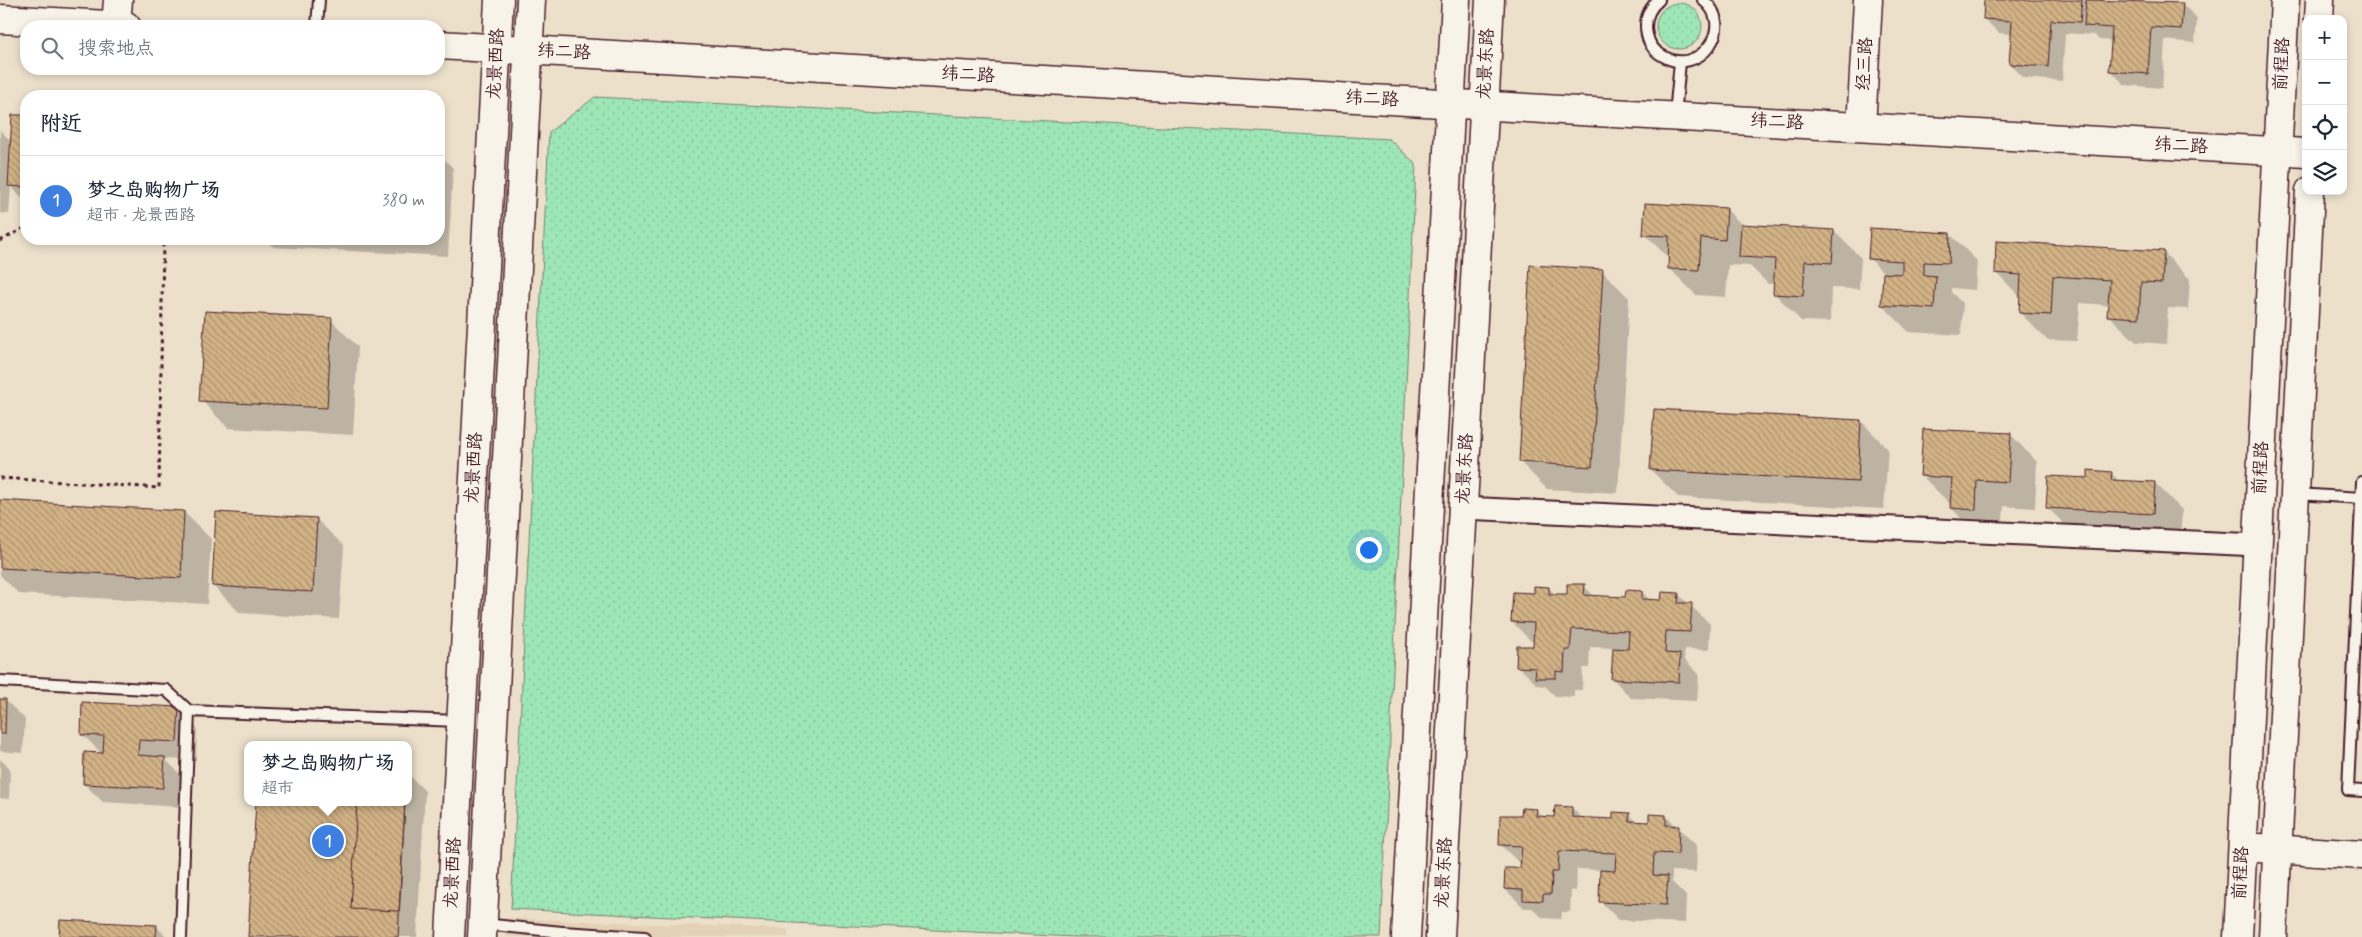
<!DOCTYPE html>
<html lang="zh">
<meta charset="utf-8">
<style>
body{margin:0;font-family:Mynerve,"LXGW WenKai TC",sans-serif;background:#f2f2f3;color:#1f2937}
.controls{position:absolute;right:15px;top:15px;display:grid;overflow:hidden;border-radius:10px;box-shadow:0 2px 8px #0003}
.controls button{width:45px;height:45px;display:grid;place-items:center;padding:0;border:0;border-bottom:1px solid #e0e1e3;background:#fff;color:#1f2937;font:25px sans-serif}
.you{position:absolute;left:1368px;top:549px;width:18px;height:18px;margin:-12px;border:4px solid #fff;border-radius:50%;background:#1a73e8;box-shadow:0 0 0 8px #1a73e833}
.badge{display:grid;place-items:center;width:32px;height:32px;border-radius:50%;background:#1f6fb2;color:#fff;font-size:16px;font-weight:700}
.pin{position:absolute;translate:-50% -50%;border:2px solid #fff;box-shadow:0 1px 5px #0006}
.popup{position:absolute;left:244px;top:741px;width:168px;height:65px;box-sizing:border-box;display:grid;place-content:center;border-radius:10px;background:#fff;filter:drop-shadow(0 1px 4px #0005);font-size:16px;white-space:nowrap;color:#747a83}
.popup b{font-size:19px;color:#1f2937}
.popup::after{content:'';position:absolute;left:50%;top:100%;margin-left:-10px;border:10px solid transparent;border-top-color:#fff}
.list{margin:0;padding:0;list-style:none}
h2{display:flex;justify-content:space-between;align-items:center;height:65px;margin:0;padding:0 20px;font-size:21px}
h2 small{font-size:16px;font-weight:400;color:#747a83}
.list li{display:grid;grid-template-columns:32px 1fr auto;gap:15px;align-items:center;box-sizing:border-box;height:90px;padding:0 20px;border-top:1px solid #e0e1e3}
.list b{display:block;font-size:19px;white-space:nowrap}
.list p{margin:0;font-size:16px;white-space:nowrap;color:#747a83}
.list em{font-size:16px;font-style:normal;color:#747a83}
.icon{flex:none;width:28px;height:28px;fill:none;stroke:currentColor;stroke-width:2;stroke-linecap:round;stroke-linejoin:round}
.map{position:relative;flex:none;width:2362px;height:937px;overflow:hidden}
.search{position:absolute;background:#fff;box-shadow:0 2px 8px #0003;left:20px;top:20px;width:425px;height:55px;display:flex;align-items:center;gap:12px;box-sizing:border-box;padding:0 18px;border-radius:20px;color:#747a83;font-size:19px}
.panel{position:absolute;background:#fff;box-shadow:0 2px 8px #0003;left:20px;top:90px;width:425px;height:155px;border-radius:20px}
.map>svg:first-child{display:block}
.built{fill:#e4d2b6}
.grass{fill:url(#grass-dots);stroke:#748270}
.shadow{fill:#0003}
.building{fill:url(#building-back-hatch);stroke:#4a1f2b}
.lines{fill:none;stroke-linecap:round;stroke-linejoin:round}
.lane-casing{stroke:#4a1f2b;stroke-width:14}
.street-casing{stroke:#4a1f2b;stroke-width:25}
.secondary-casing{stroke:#4a1f2b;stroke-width:31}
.path{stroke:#4a1f2b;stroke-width:3;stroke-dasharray:4 4;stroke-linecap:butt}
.lane{stroke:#f7f3e8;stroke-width:10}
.street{stroke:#f7f3e8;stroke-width:21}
.secondary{stroke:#f7f3e8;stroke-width:28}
.labels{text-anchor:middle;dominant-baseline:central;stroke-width:4;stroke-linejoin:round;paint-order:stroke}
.street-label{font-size:18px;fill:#4a1f2b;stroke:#f7f3e8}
</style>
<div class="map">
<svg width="2362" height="937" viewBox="0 0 2362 937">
<defs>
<pattern id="grass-dots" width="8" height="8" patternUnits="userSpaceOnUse" patternTransform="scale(1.25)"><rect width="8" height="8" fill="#9de6b5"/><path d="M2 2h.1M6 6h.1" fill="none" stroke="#89c59c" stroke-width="1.8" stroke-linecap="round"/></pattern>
<pattern id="building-back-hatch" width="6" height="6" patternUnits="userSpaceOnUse" patternTransform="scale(1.25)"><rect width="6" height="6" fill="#d2b386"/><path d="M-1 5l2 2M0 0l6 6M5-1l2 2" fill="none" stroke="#ac916e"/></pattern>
</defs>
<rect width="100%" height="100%" fill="#ece0cb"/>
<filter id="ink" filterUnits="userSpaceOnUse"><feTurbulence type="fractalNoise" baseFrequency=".02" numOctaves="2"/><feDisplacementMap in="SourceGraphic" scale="10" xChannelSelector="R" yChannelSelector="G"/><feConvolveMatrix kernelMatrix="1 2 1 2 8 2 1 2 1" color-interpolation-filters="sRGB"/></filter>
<g filter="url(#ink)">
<path class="built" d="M508,918L788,929V937H507Z"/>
<g class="grass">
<circle cx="1679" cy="26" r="23"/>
<path d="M595,97L1389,139L1416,164L1381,937H1074L511,909L549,132Z"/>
</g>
<g class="shadow">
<path d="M1986,0H2084L2087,2V0H2121L2182,4L2197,18L2195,43L2165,40L2162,88L2125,85L2111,71L2113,41L2099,40L2095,35L2065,33L2062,81L2024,78L2010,64L2012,34L1999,33L1984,19Z"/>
<path d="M13,116L26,117V202L11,187L9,214L0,213V130L12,142Z"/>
<path d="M439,154L453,168L448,256L273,247L265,239H439Z"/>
<path d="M1726,209L1743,226L1834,231L1861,258L1859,289L1831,288L1830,322L1801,321L1774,293V284H1768L1750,266L1728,265L1726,297L1696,295L1669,268V259L1645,234Z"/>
<path d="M1950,234L1977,261L1975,290L1951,288V292L1963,304L1961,335L1909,332L1882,305L1884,273L1869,258Z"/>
<path d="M2163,252L2190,279L2188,309L2168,308L2166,344L2136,342L2108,315L2109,305L2080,303L2077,341L2047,340L2020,313L2021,298L1996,272Z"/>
<path d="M1602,271L1629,298L1618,493L1547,489L1520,462Z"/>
<path d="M331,320L358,347L353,435L228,428L201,400Z"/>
<path d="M1861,421L1888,449L1884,509L1678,497L1651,470Z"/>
<path d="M2010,434L2037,462L2035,508L2004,506L2002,536L1978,535L1951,508V503H1949L1922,476Z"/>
<path d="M2111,473L2119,481L2155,483L2182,510L2180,540L2074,534L2047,507L2089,480Z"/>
<path d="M0,502L184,512L211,539L207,604L19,594L0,575Z"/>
<path d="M316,519L344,546L339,619L240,613L213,586Z"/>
<path d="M1584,586L1595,597L1626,598L1642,592L1650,600L1663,601L1678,594L1710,624L1709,650L1685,649L1684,659L1699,674L1697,701L1631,698L1613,679L1614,648L1590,647L1589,668H1583L1582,690H1574V697L1555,696L1545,686L1537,685L1518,666L1534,648V641H1531L1512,622L1535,595L1549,588L1556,595L1568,596Z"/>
<path d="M0,700L6,701L25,719L23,753L0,751Z"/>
<path d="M178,708L197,727L196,760L165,759L183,777L182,807L103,802L84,784L102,754L82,734Z"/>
<path d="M0,759L10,769L9,799L0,798Z"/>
<path d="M408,774L425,791L417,937H250L257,802H408Z"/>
<path d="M1572,808L1583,819L1614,820L1629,814L1638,823H1650L1666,816L1697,846L1696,872L1672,871V882L1686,896L1685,923L1619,920L1600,901L1601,870L1577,869L1576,891L1571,890L1570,912H1562L1561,919L1543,918L1532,908H1524L1505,889L1522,870V863H1519L1500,844L1523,817L1536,810L1543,817L1555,818Z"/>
<path d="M156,926L167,937H61Z"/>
</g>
<g class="building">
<path d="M1984,0H2082L2080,22L2051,20L2048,67L2009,64L2012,21L1983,19Z"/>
<path d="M2086,0L2183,3L2181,29L2151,27L2148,74L2109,71L2112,28L2084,26Z"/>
<path d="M12,115H26V187L8,186Z"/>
<path d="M1645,203L1727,208L1725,240L1701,238L1699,270L1668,269L1669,236L1643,235Z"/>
<path d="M1741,224L1834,230L1832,263L1805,261L1803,296L1773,294L1775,259L1739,257Z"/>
<path d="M1870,228L1950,233L1949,263L1924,262V275L1936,276L1934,309L1881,305L1883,273L1902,274V261L1868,259Z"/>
<path d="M1996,241L2164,251L2162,283L2141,282L2139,318L2107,316L2110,280L2053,276L2051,315L2019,313L2021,275L1995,273Z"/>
<path d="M1530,265L1603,269L1592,467L1519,462Z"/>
<path d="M205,311L332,318L327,408L199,401Z"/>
<path d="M1654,409L1861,420L1858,482L1650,470Z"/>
<path d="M1923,429L2011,433L2008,482L1977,480L1976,510L1950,508L1952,478L1920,476Z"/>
<path d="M2088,470L2112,472L2111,480L2155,482L2153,514L2046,508L2048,476L2088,478Z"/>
<path d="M0,500L184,511L181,578L0,568Z"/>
<path d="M216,512L317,518L313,592L212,586Z"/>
<path d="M1567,584H1585L1584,595L1625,597L1626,590L1642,591V599L1661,600L1662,592L1679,593L1678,603H1692L1690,632L1666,631L1665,653L1680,654L1679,682L1611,679L1613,648L1628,649L1629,631L1572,629L1570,650H1565L1564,672L1556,671V678H1535L1536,668L1516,667L1517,646H1533L1534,623L1511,622L1513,592L1534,593V586L1549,587V594H1567Z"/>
<path d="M0,699H6L5,734H0Z"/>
<path d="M82,702L179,707L177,742L139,740L138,755L165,757L163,788L83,784L84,752L103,753L104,736L81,735Z"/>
<path d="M256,802H405L398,937H248Z"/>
<path d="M357,802H405L399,911L351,909Z"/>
<path d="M1555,806L1572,807V817L1613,819V812L1630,813L1629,821L1649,822V814L1666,815V825L1679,826L1678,854L1654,853L1653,875L1668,876L1666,905L1599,902L1600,870L1615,871L1616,853L1559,851L1558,872H1552L1551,894H1543V901L1523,900V890L1504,889L1505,868H1520L1522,846L1499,845L1500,815H1521L1522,808L1537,809L1536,816L1554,817Z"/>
<path d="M60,920L157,925L156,937H59Z"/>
</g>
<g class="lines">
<defs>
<g id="lane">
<path d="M1659,0C1648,9 1644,21 1647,35C1649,44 1655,52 1663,56C1699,78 1737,26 1703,0"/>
<path d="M317,26L319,0"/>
<path d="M1675,115L1680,62"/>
<path d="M2362,482L2348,790L2362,791"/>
<path d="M2296,494L2362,498"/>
<path d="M0,681L166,690L189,711"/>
<path d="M483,924L562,932"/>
<path d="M181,937L189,711L460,721"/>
<path d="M557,937L562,932L645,937"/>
</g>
<path id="street" d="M1463,508L2258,545"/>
<g id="secondary">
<path d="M0,19L126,26"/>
<path d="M2319,19L2320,0"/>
<path d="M116,26L118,0"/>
<path d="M439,45L2306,153"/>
<path d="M1861,127L1868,0"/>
<path d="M2259,848L2362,855"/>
<path d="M450,937L499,0"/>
<path d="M482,937L531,0"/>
<path d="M1406,937L1456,0"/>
<path d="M1440,937L1490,0"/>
<path d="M2238,937L2285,0"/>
<path d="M2273,937L2310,191"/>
</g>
</defs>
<use href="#lane" class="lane-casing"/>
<use href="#street" class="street-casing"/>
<use href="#secondary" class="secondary-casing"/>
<g class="path">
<path d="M0,241L26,227"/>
<path d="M0,478L159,488L163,242L157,239"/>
</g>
<use href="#lane" class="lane"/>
<use href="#street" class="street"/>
<use href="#secondary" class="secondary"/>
</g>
</g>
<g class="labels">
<g class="street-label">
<text transform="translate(564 52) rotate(3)">纬二路</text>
<text transform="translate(496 64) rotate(-87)">龙景西路</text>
<text transform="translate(1486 64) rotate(-87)">龙景东路</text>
<text transform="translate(1865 64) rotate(-87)">经三路</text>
<text transform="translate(2282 64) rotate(-87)">前程路</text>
<text transform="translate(968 75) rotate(3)">纬二路</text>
<text transform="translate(1372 99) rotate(3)">纬二路</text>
<text transform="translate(1777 122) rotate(3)">纬二路</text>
<text transform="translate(2181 146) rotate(3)">纬二路</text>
<text transform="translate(474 468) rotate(-87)">龙景西路</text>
<text transform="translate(2261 468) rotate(-87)">前程路</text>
<text transform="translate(1465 469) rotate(-87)">龙景东路</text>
<text transform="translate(453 873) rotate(-87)">龙景西路</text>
<text transform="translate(1444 873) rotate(-87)">龙景东路</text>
<text transform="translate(2241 873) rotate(-87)">前程路</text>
</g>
</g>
</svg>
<div class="controls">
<button>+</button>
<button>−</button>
<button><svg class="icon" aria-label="locate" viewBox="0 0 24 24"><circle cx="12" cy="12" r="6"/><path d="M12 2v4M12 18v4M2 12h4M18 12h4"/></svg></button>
<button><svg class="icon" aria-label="layers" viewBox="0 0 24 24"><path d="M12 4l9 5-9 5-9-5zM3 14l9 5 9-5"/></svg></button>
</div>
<div class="you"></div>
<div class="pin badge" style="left:328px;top:841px;background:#3f7fe0">1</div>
<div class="popup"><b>梦之岛购物广场</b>超市</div>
<div class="search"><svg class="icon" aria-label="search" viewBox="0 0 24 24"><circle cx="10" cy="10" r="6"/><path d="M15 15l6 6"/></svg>搜索地点</div>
<section class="panel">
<h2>附近<small></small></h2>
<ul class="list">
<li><span class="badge" style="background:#3f7fe0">1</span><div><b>梦之岛购物广场</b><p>超市 · 龙景西路</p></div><em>380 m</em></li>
</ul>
</section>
</div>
